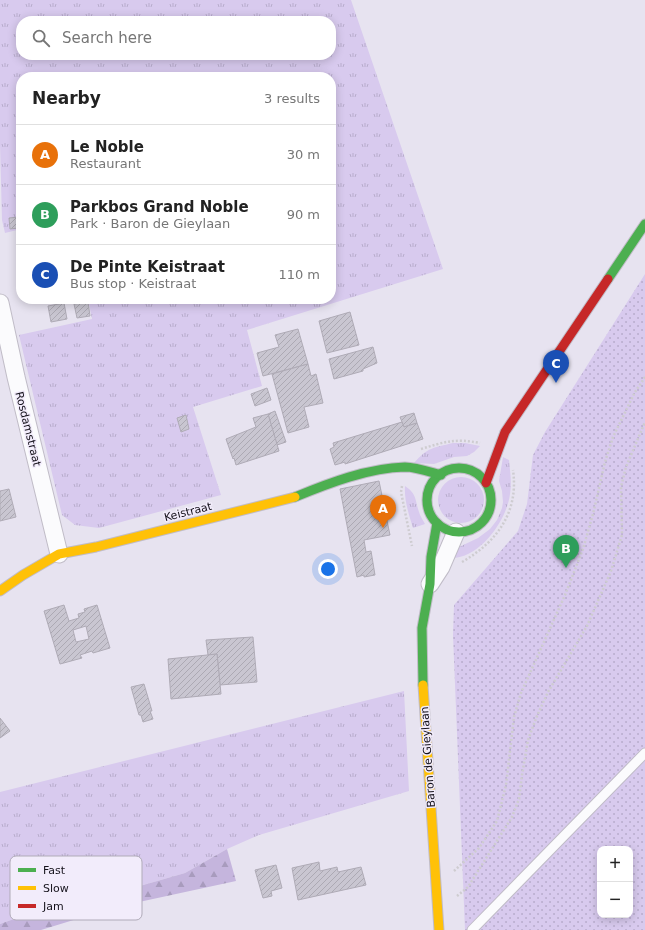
<!DOCTYPE html>
<meta charset="utf-8">
<style>
body{margin:0;font-family:"DejaVu Sans",sans-serif;background:#f2f2f2;color:#222}
.controls{position:absolute;right:12px;bottom:12px;display:grid;overflow:hidden;border-radius:8px;box-shadow:0 2px 10px #0003}
.controls button{width:36px;height:36px;display:grid;place-items:center;padding:0;border:0;border-bottom:1px solid #e0e0e0;background:#fff;color:#222;font:20px sans-serif}
.you{position:absolute;left:328px;top:569px;width:14px;height:14px;margin:-10px;border:3px solid #fff;border-radius:50%;background:#1a73e8;box-shadow:0 0 0 6px #1a73e833}
.badge{display:grid;place-items:center;width:26px;height:26px;border-radius:50%;background:#5e5b66;color:#fff;font-size:13px;font-weight:700}
.pin{position:absolute;translate:-50% -33px;filter:drop-shadow(0 1px 2px #0008)}
.pin::after{content:'';position:absolute;top:21px;width:14px;height:12px;background:inherit;clip-path:polygon(0 0,100% 0,50% 100%)}
.list{margin:0;padding:0;list-style:none}
h2{display:flex;justify-content:space-between;align-items:center;height:52px;margin:0;padding:0 16px;font-size:17px}
h2 small{font-size:13px;font-weight:400;color:#767676}
.list li{display:grid;grid-template-columns:26px 1fr auto;gap:12px;align-items:center;box-sizing:border-box;height:60px;padding:0 16px;border-top:1px solid #e0e0e0}
.list b{display:block;font-size:15px;white-space:nowrap}
.list p{margin:0;font-size:13px;white-space:nowrap;color:#767676}
.list em{font-size:13px;font-style:normal;color:#767676}
.icon{flex:none;width:22px;height:22px;fill:none;stroke:currentColor;stroke-width:2;stroke-linecap:round;stroke-linejoin:round}
.map{position:relative;flex:none;width:645px;height:930px;overflow:hidden}
.search{position:absolute;background:#fff;box-shadow:0 2px 10px #0003;left:16px;top:16px;width:320px;height:44px;display:flex;align-items:center;gap:10px;box-sizing:border-box;padding:0 14px;border-radius:16px;color:#767676;font-size:15px}
.panel{position:absolute;background:#fff;box-shadow:0 2px 10px #0003;left:16px;top:72px;width:320px;height:232px;border-radius:16px}
.map>svg:first-child{display:block}
.grass{fill:url(#grass-tufts);fill-rule:evenodd}
.forest{fill:url(#forest-firs)}
.park{fill:url(#park-dots);fill-rule:evenodd}
.building{fill:url(#building-hatch);stroke:#afabb6;fill-rule:evenodd}
.lines{fill:none;stroke-linecap:round;stroke-linejoin:round}
.lane-casing{stroke:#c0bcc7;stroke-width:11}
.street-casing{stroke:#c0bcc7;stroke-width:19}
.fast-casing{stroke:#c0bcc7;stroke-width:11}
.slow-casing{stroke:#c0bcc7;stroke-width:11}
.jam-casing{stroke:#c0bcc7;stroke-width:11}
.path{stroke:#ceccd0;stroke-width:2.5;stroke-dasharray:2 2;stroke-linecap:butt}
.lane{stroke:#fbfbfd;stroke-width:9}
.street{stroke:#fbfbfd;stroke-width:17}
.fast{stroke:#4caf50;stroke-width:9}
.slow{stroke:#ffc107;stroke-width:9}
.jam{stroke:#c62828;stroke-width:9}
.labels{text-anchor:middle;dominant-baseline:central;stroke-width:3;stroke-linejoin:round;paint-order:stroke}
.street-label{font-size:11px;fill:#15121b;stroke:#f2ecfb}
.key{fill:#f2ecfb;stroke:#b0abb8;stroke-width:1}
.key-label{font-size:11px;fill:#15121b}
</style>
<div class="map">
<svg width="645" height="930" viewBox="0 0 645 930">
<defs>
<pattern id="grass-tufts" width="24" height="20" patternUnits="userSpaceOnUse"><rect width="24" height="20" fill="#d8caee"/><path d="M3 7l-1-3M5 7V3M7 7l1-3M15 17l-1-3M17 17v-4M19 17l1-3" fill="none" stroke="#b8accc"/></pattern>
<pattern id="forest-firs" width="22" height="20" patternUnits="userSpaceOnUse"><rect width="22" height="20" fill="#c5b5dd"/><path d="M5 1l3.5 6h-7zM16 11l3.5 6h-7z" fill="#a89bbd"/></pattern>
<pattern id="park-dots" width="8" height="8" patternUnits="userSpaceOnUse"><rect width="8" height="8" fill="#d8caee"/><path d="M2 2h.1M6 6h.1" fill="none" stroke="#b8accc" stroke-width="1.8" stroke-linecap="round"/></pattern>
<pattern id="building-hatch" width="6" height="6" patternUnits="userSpaceOnUse"><rect width="6" height="6" fill="#c9c6d1"/><path d="M-1 1l2-2M0 6l6-6M5 7l2-2" fill="none" stroke="#aca9b3"/></pattern>
</defs>
<rect width="100%" height="100%" fill="#e7e3f0"/>
<g class="grass">
<path d="M0,0H351L443,269L247,330L262,386L193,407L221,495L99,528L75,525L62,515L19,335L92,319L88,299H331V77H21V229L5,233L2,220L0,144ZM21,21H331V55H21Z"/>
<path d="M453,443H465L480,446L474,452L467,456L454,457L434,464L414,463C428,447 433,448 453,443Z"/>
<path d="M503,457L509,460C510,471 512,483 510,494C507,520 480,558 452,558L459,547L478,538L490,529L497,520L502,508L503,502L502,491L499,481Z"/>
<circle cx="461" cy="500" r="23"/>
<path d="M405,486C417,494 415,500 419,512C420,516 423,520 425,524L413,528C409,515 404,500 405,486Z"/>
<path d="M404,691L409,791L259,835L227,849L185,873L119,892L11,920L0,924V792Z"/>
</g>
<path class="forest" d="M227,849L236,881L116,907L41,930H0V924L11,920L119,892L185,873Z"/>
<path class="park" d="M645,274V930H465L453,635L454,605L518,531L527,504L533,455L545,432ZM600,849H630V915H600Z"/>
<g class="building">
<path d="M19,217V228L10,229L9,218Z"/>
<path d="M88,302L90,316L77,318L74,304Z"/>
<path d="M64,303L67,319L51,322L48,306Z"/>
<path d="M350,312L359,345L327,353L319,321Z"/>
<path d="M298,329L308,364L263,376L257,353L279,347L275,335Z"/>
<path d="M373,347L377,363L363,369V371L334,379L329,359Z"/>
<path d="M308,364L311,376L316,374L323,403L304,407L309,427L288,433L272,374Z"/>
<path d="M267,388L271,400L255,406L251,394Z"/>
<path d="M275,411L286,442L277,445L268,414Z"/>
<path d="M414,413L417,423L404,427L400,417Z"/>
<path d="M268,414L279,451L236,465L234,458L233,459L226,439L256,427L253,418Z"/>
<path d="M186,415L189,429L181,432L177,418Z"/>
<path d="M402,422L404,427L417,423L423,439L345,464V462L335,465L330,449L334,447L333,443Z"/>
<path d="M379,481L385,510H387L388,515L386,516L390,535L364,540L366,552L371,551L375,575L364,577V575L357,577L340,489Z"/>
<path d="M9,489L16,517L0,521V491Z"/>
<path d="M64,605L69,621L79,618L78,614L85,612L84,609L97,605L110,648L93,653L92,651L80,655L82,658L60,664L44,611ZM86,626L89,639L76,642L73,630Z"/>
<path d="M253,637L257,682L220,685L217,654L208,655L206,640Z"/>
<path d="M217,654L221,694L171,699L168,659Z"/>
<path d="M144,684L152,711H150L153,719L143,722L141,715H139L131,687Z"/>
<path d="M0,718L10,731L0,738Z"/>
<path d="M319,862L320,871L337,867L338,872L361,867L366,885L298,900L292,868Z"/>
<path d="M276,865L282,888L271,891L272,896L263,898L255,870Z"/>
</g>
<g class="lines">
<defs>
<path id="lane" d="M472,930L645,753"/>
<g id="street">
<path d="M0,303L16,377L59,554"/>
<path d="M430,584L441,567L456,532"/>
</g>
<g id="fast">
<path d="M608,279L645,224"/>
<circle cx="459" cy="500" r="32"/>
<path d="M295,497C329,483 368,468 405,467C416,467 430,472 441,475"/>
<path d="M423,685L422,628L430,584L431,557L437,523"/>
</g>
<g id="slow">
<path d="M0,591L23,575L59,554L96,547L295,497"/>
<path d="M423,685L439,930"/>
</g>
<path id="jam" d="M486,483L505,432L608,279"/>
</defs>
<use href="#lane" class="lane-casing"/>
<use href="#street" class="street-casing"/>
<use href="#fast" class="fast-casing"/>
<use href="#slow" class="slow-casing"/>
<use href="#jam" class="jam-casing"/>
<g class="path">
<path d="M421,449C444,442 455,438 480,443"/>
<path d="M402,486L401,492L412,546"/>
<path d="M462,562C497,542 519,512 513,470"/>
<path d="M454,871L479,848L497,821L506,785L514,717L521,693L565,595L583,549L593,514L605,462L613,437L635,392L645,377"/>
<path d="M457,896L468,887L512,817L519,799L522,775L528,740L537,716L548,692L587,626L611,571L622,535L621,487L626,467L645,422"/>
</g>
<use href="#lane" class="lane"/>
<use href="#street" class="street"/>
<use href="#fast" class="fast"/>
<use href="#slow" class="slow"/>
<use href="#jam" class="jam"/>
</g>
<g class="labels">
<g class="street-label">
<text transform="translate(28 429) rotate(76)">Rosdamstraat</text>
<text transform="translate(188 512) rotate(-14)">Keistraat</text>
<text transform="translate(428 757) rotate(-94)">Baron de Gieylaan</text>
</g>
</g>
<rect x="10" y="856" width="132" height="64" rx="6" class="key"/>
<rect x="18" y="868" width="18" height="4" fill="#4caf50"/>
<rect x="18" y="886" width="18" height="4" fill="#ffc107"/>
<rect x="18" y="904" width="18" height="4" fill="#c62828"/>
<g class="key-label">
<text x="43" y="874">Fast</text>
<text x="43" y="892">Slow</text>
<text x="43" y="910">Jam</text>
</g>
</svg>
<div class="controls">
<button>+</button>
<button>−</button>
</div>
<div class="you"></div>
<div class="pin badge" style="left:383px;top:528px;background:#e8710a">A</div>
<div class="pin badge" style="left:566px;top:568px;background:#2e9e5b">B</div>
<div class="pin badge" style="left:556px;top:383px;background:#1a4fb4">C</div>
<div class="search"><svg class="icon" aria-label="search" viewBox="0 0 24 24"><circle cx="10" cy="10" r="6"/><path d="M15 15l6 6"/></svg>Search here</div>
<section class="panel">
<h2>Nearby<small>3 results</small></h2>
<ul class="list">
<li><span class="badge" style="background:#e8710a">A</span><div><b>Le Noble</b><p>Restaurant</p></div><em>30 m</em></li>
<li><span class="badge" style="background:#2e9e5b">B</span><div><b>Parkbos Grand Noble</b><p>Park · Baron de Gieylaan</p></div><em>90 m</em></li>
<li><span class="badge" style="background:#1a4fb4">C</span><div><b>De Pinte Keistraat</b><p>Bus stop · Keistraat</p></div><em>110 m</em></li>
</ul>
</section>
</div>
